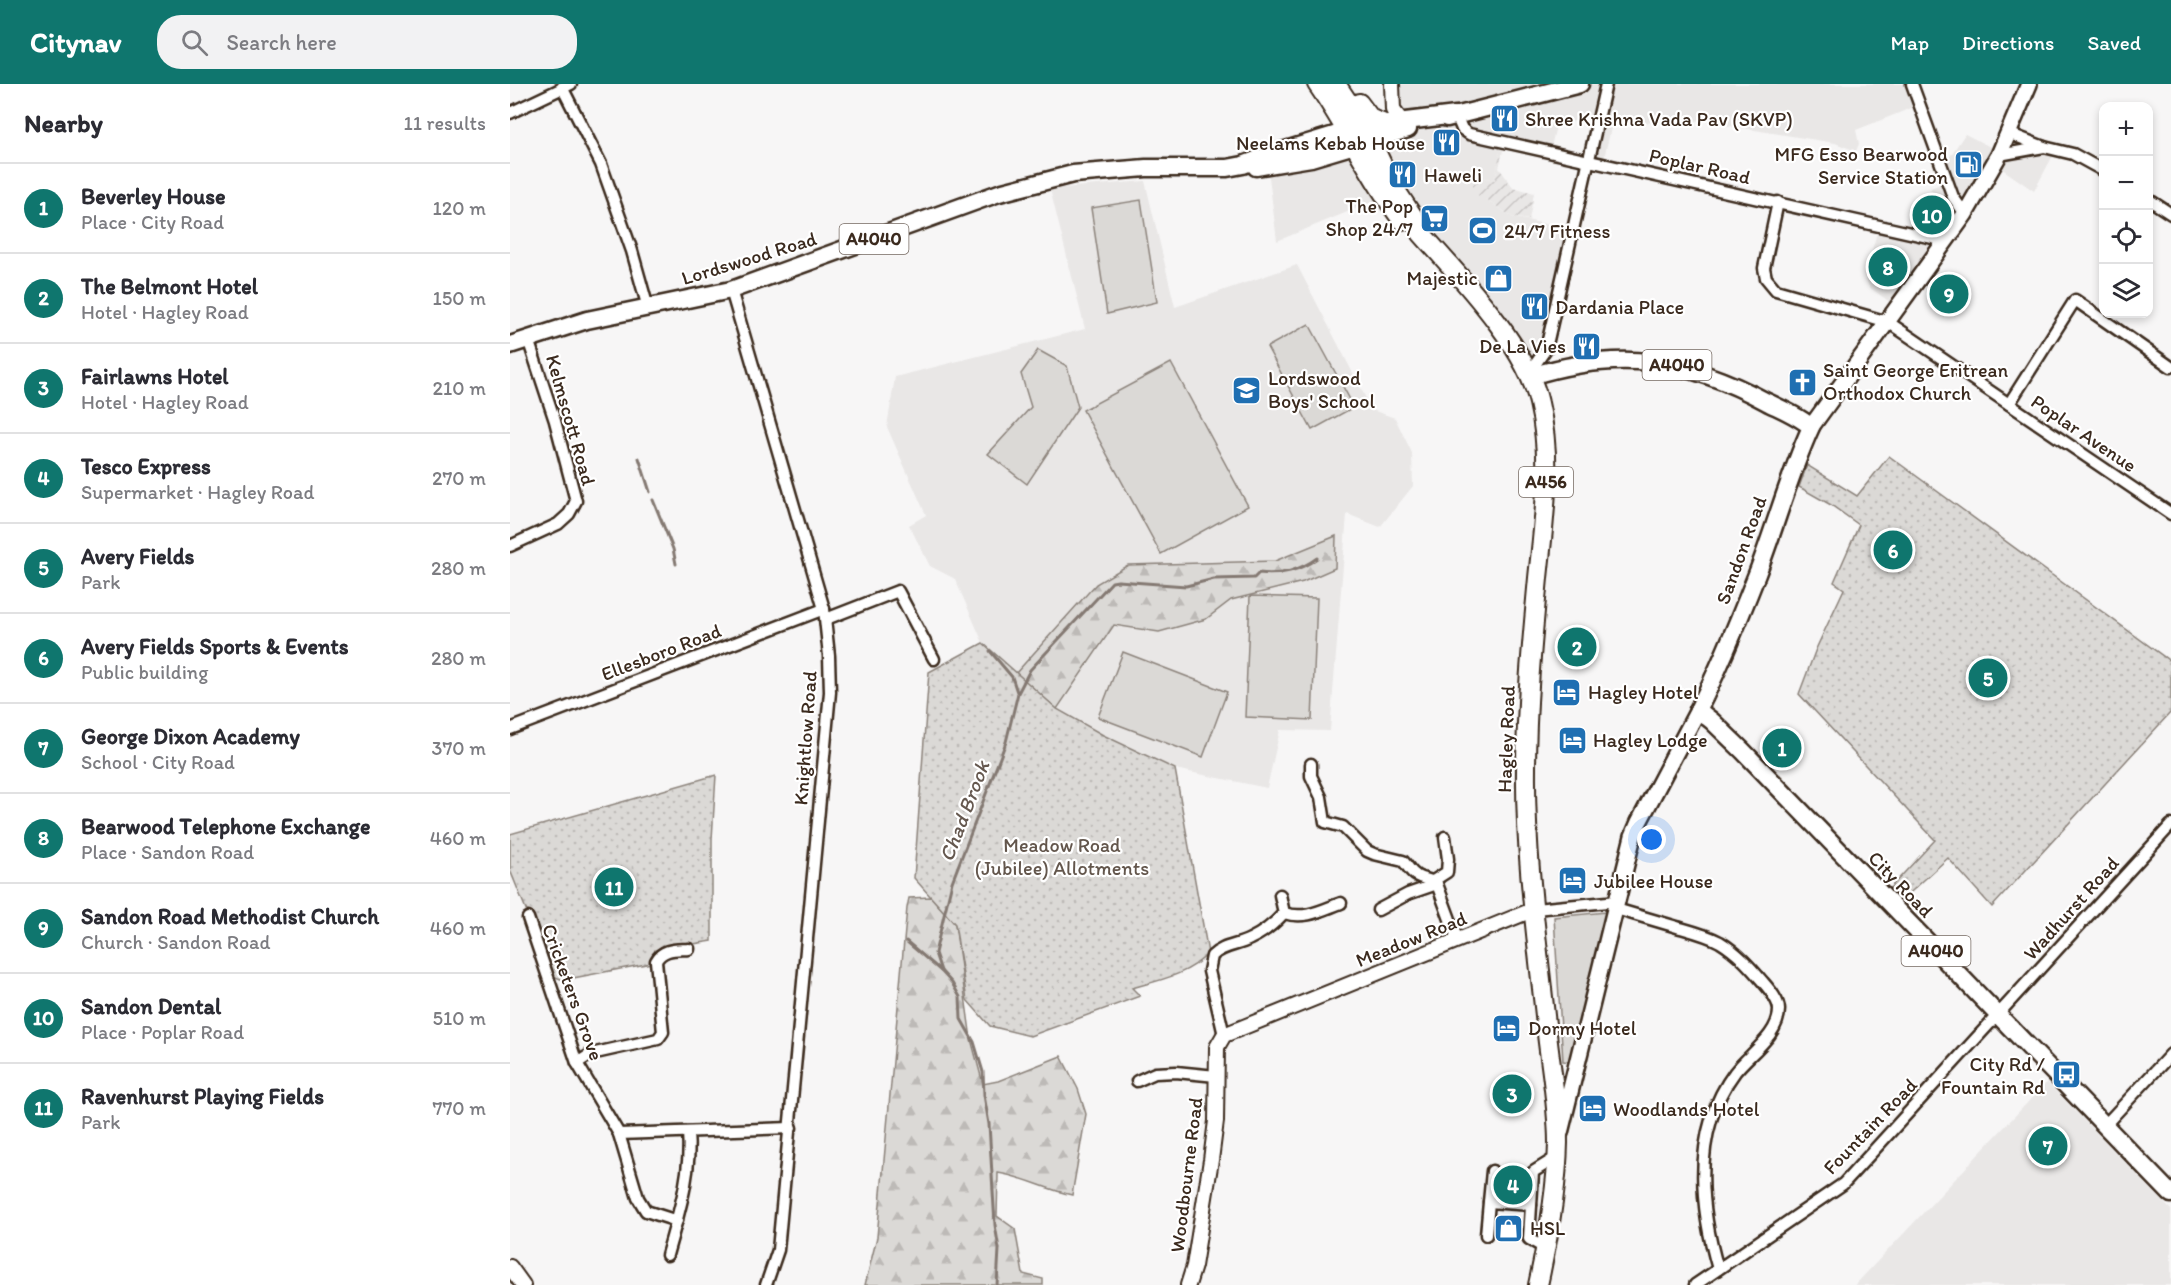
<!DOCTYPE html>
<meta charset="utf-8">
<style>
body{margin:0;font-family:Itim,sans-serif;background:#f2f2f3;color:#2b2b33}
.controls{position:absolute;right:18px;top:18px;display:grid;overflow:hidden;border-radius:12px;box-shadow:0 3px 9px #0003}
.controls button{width:54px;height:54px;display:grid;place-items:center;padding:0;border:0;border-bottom:2px solid #e1e1e2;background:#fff;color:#2b2b33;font:30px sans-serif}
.you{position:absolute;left:1142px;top:756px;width:21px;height:21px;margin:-15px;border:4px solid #fff;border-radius:50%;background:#1a73e8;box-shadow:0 0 0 9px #1a73e833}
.badge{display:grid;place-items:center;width:39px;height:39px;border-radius:50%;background:#0f766e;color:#fff;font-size:20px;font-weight:700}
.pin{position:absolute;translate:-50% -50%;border:3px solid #fff;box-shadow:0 2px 6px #0006}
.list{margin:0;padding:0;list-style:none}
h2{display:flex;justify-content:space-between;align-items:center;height:78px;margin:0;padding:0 24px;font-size:26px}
h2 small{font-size:20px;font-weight:400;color:#7c7c81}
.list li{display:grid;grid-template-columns:39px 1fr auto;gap:18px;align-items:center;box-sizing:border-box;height:90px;padding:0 24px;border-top:2px solid #e1e1e2}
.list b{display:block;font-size:22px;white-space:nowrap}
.list p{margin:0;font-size:20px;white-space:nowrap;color:#7c7c81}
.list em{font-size:20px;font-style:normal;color:#7c7c81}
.icon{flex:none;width:33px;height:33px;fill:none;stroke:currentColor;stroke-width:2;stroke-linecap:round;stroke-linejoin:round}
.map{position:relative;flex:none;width:1661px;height:1201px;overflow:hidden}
header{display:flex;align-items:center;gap:36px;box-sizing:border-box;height:84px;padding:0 30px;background:#0f766e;color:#fff}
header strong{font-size:28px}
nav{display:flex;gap:33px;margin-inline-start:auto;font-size:21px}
.search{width:420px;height:54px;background:#f2f2f3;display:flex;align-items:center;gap:15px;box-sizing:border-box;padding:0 21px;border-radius:24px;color:#7c7c81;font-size:22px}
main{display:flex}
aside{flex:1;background:#fff}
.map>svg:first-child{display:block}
.built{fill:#e9e7e6}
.industrial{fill:url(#industrial-furrows)}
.grass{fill:#dbd9d6;stroke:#8b827a;stroke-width:1.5}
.forest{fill:url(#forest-firs);stroke:#8b827a;stroke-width:1.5}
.park{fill:url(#park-dots);stroke:#8b827a;stroke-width:1.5}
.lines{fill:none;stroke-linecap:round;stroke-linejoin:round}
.stream{stroke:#847972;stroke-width:3}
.minor-casing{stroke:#3b2a1e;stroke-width:15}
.tertiary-casing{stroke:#3b2a1e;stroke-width:18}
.secondary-casing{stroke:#3b2a1e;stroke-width:20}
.primary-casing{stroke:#3b2a1e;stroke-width:21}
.trunk-casing{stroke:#3b2a1e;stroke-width:22}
.minor{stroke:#fff;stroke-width:10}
.tertiary{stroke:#fff;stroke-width:14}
.secondary{stroke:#fff;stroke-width:15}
.primary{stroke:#fff;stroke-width:16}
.trunk{stroke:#fff;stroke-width:18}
.labels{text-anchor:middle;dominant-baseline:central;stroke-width:4.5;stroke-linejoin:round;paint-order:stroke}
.shield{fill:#fff;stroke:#766a62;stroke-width:1.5}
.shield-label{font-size:18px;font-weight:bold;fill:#3b2a1e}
.poi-label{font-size:20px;fill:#3b2a1e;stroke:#fff;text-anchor:start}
.street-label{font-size:20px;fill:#3b2a1e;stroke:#fff}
.park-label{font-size:20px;fill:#63564c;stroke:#fff}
.water-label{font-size:21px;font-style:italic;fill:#65584f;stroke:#fff}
</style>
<header>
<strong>Citynav</strong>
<div class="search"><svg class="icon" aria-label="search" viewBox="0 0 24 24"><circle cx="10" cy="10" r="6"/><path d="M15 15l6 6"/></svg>Search here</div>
<nav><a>Map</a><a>Directions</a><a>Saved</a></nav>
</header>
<main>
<aside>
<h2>Nearby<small>11 results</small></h2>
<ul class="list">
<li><span class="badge">1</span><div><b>Beverley House</b><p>Place · City Road</p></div><em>120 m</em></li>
<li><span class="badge">2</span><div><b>The Belmont Hotel</b><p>Hotel · Hagley Road</p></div><em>150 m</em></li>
<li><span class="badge">3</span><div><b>Fairlawns Hotel</b><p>Hotel · Hagley Road</p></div><em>210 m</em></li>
<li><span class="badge">4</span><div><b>Tesco Express</b><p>Supermarket · Hagley Road</p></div><em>270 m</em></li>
<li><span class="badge">5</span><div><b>Avery Fields</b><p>Park</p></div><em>280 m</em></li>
<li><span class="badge">6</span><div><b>Avery Fields Sports &amp; Events</b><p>Public building</p></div><em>280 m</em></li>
<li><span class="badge">7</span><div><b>George Dixon Academy</b><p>School · City Road</p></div><em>370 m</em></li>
<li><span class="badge">8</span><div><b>Bearwood Telephone Exchange</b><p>Place · Sandon Road</p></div><em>460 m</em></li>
<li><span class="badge">9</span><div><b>Sandon Road Methodist Church</b><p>Church · Sandon Road</p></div><em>460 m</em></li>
<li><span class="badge">10</span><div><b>Sandon Dental</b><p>Place · Poplar Road</p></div><em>510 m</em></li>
<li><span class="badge">11</span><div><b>Ravenhurst Playing Fields</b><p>Park</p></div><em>770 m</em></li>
</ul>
</aside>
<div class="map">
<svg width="1661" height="1201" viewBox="0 0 1661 1201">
<defs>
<pattern id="industrial-furrows" width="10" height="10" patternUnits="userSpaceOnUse" patternTransform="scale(1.5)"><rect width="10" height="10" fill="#e9e7e6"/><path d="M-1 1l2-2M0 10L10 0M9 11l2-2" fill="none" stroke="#c9c6c5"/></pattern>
<pattern id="forest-firs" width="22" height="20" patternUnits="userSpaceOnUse" patternTransform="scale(1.5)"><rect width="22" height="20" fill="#dbd9d6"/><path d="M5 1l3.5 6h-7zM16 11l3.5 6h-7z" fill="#bdbab7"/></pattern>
<pattern id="park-dots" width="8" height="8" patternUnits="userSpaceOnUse" patternTransform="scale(1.5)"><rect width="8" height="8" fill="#dbd9d6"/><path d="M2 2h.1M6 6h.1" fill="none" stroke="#bdbab7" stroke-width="1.8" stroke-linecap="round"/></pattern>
</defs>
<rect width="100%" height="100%" fill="#f7f6f6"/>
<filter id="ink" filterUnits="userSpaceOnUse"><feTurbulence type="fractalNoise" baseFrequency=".0167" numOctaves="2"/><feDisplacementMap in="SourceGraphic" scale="12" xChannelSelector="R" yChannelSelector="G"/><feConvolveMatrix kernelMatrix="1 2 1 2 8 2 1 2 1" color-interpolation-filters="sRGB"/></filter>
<g filter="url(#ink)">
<g class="built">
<path d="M882,0H1402L1409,21L1346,46L1349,60L1346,67L1325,59L1213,41L1206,36L1102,40L1093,78L1080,75L1088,34L1072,31L1068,36L1046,42L1040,67L992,57L985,96L957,90L976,115L1002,133L1063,146L1036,265L1019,289L881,110L767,157L757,77L891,42Z"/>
<path d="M1455,50L1490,68L1494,59L1546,66L1524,107L1485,80L1388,224L1359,203L1355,192L1369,141L1411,150L1421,104L1437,97L1430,77L1439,74Z"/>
<path d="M635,97L665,223L787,181L862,326L885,334L902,369L903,402L870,443L837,430L820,647L770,646L757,704L665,685L593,651L547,625L473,559L445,495L420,482L399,441L416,431L377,343L385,293L575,245L540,105Z"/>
<path d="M1537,998L1661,1126V1201H1345Z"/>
</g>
<path class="industrial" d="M992,56L995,57L989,84L1003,103L1024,109L1019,136L1002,133L976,115L971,116L956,90L985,96Z"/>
<g class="grass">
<path d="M631,116L647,218L597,230L581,124Z"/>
<path d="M799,240L844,323L802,346L757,263Z"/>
<path d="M528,266L557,282L568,323L517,400L478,370L521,323L511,290Z"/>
<path d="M661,279L738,422L651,470L573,326Z"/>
<path d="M740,512L807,514L802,636L735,633Z"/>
<path d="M613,568L717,608L693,673L588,633Z"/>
<path d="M1096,828L1098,832L1062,978L1053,977L1044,833Z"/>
</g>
<g class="forest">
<path d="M826,452L825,484L793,498L721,516L696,535L649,548L604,541L547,625L506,589L586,500L618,481L765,477Z"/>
<path d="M421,813L445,840L461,955L473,1000L488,997L551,972L568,1005L576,1030L562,1111C537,1106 514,1093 488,1089L487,1132L505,1145L513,1190L533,1195V1201H355L367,1153L397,824L399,814Z"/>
</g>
<g class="park">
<path d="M1379,372L1661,578V628L1482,823L1438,774L1391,817L1380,804L1425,756L1289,610L1306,565L1334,505L1324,498L1349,441L1321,421L1289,403L1297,381L1347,412Z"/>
<path d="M473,559L547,625L593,651L665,685L698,869C681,890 647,897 622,904L630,912L520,952L480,942L457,916L445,840L404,794L419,588Z"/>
<path d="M206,691L202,755V857L145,866L141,879L53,896L43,892L0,786V750Z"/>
</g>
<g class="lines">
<g class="stream">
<path d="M129,374L140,408"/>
<path d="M143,416L163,465L166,480"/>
<path d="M480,567L502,593L507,608"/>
<path d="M396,857L431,887"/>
<path d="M487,1201L489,1165L485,1141L479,1040L474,1011L473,988L464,958L451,935L450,913L442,899L431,887L425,869L442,798L496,658L508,609L520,586L602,498L608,497L676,502L704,495L744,494L749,489C770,492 791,486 807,474"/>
</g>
<defs>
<g id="minor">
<path d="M1402,0L1443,113L1455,130"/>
<path d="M52,3L91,80L122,167L138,224"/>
<path d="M0,29L61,0"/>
<path d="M946,31L952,45L959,50L1436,157"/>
<path d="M1498,49L1534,63L1563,70L1594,87"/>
<path d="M1489,71L1534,63"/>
<path d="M1638,115L1661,130"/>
<path d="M1268,118L1254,184L1256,194L1266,206L1378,238L1661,430"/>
<path d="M221,206L314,525L319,572L320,608L268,1166L256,1201"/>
<path d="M1019,289L1036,265L1096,0"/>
<path d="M1499,320L1565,216L1661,283"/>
<path d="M0,462L48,440L59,430L66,417L45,337L18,255"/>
<path d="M316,535L388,507L424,575"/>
<path d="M0,645L314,525"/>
<path d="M801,680V692L811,713L815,738L833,743L857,767L864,770L893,777C898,782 900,788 907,792C914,796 921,795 927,800L948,857"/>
<path d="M923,797L937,788L938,775L935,753"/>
<path d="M1025,825L1108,817"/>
<path d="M1106,825C1126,831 1147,837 1167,843C1181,847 1197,851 1210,858C1228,869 1240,883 1253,898C1259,905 1269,916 1269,926C1269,951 1239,970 1225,988C1182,1046 1189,1120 1208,1185"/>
<path d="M868,826L898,810L927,800"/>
<path d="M774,829C795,836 812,826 831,819"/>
<path d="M18,834L67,979L109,1050L128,1114L136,1127L167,1137"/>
<path d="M714,951L699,887L702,872C713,861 727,862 740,855C753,849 765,839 774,829L770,811"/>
<path d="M67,979L81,970L148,955L153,948L146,877C153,864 166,866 179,865"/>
<path d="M627,997L645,989L666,988L706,992"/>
<path d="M1595,1041L1661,970"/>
<path d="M109,1050L281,1044"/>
<path d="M982,1087L979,1118L1021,1121"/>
<path d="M976,1151L979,1118"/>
<path d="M1036,1165L1019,1155L1023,1088L1047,1073"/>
<path d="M157,1171C168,1131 182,1090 178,1048"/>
<path d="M1185,1201L1333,1100L1661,741"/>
</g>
<g id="tertiary">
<path d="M882,0L883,26L892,38"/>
<path d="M0,1183L13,1201"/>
<path d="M678,1201L684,1182L701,1076L706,1037L707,963L714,951L1025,825"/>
</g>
<g id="secondary">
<path d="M1301,343L1455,130L1489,71L1519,0"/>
<path d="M1050,1049L1123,752L1129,738L1188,626"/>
</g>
<g id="primary">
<path d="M937,34L1070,0"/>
<path d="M746,83L801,74L898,45"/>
<path d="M0,261L77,236L221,206L489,109L563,90L636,84H717L733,81L759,71L854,42L946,31"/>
<path d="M1021,292C1109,265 1176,274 1257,318C1271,325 1289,332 1301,343C1279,391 1266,441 1247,490C1229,536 1210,583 1188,626L1202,637L1233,667L1661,1110"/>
</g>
<g id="trunk">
<path d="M807,0C838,44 859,93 892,136"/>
<path d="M826,0L854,42L881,99L906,137L911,149C949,192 1017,262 1029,319C1043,377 1034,435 1028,494C1022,558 1016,622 1016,686C1015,772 1028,865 1037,950C1041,986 1048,1023 1048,1059C1047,1107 1038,1155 1028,1201"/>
<path d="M849,19L861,35L872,39"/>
</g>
</defs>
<use href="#minor" class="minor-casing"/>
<use href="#tertiary" class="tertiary-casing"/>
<use href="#secondary" class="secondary-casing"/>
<use href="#primary" class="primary-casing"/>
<use href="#trunk" class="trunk-casing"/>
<use href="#minor" class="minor"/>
<use href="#tertiary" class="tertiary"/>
<use href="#secondary" class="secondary"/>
<use href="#primary" class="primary"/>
<use href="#trunk" class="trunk"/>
</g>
</g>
<defs>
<symbol id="restaurant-square" viewBox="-11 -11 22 22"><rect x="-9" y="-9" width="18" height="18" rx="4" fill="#1f6fb2" stroke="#fff"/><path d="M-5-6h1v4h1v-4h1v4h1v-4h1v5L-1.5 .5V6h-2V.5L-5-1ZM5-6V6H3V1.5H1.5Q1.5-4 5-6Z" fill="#fff"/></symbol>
<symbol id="fuel-square" viewBox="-11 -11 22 22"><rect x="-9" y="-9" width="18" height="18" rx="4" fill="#1f6fb2" stroke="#fff"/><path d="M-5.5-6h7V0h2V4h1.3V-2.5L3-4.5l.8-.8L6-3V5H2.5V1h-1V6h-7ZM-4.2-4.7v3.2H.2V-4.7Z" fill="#fff"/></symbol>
<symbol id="supermarket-square" viewBox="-11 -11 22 22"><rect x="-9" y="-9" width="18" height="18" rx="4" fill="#1f6fb2" stroke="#fff"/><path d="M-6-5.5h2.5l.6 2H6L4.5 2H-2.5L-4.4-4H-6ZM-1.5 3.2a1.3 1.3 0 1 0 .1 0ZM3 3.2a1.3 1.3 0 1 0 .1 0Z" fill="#fff"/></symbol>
<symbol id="stadium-square" viewBox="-11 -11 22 22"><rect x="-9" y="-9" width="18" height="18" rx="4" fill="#1f6fb2" stroke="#fff"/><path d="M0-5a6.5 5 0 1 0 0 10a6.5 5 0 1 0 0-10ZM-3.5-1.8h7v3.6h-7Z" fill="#fff"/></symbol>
<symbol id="shop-square" viewBox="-11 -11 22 22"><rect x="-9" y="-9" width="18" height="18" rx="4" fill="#1f6fb2" stroke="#fff"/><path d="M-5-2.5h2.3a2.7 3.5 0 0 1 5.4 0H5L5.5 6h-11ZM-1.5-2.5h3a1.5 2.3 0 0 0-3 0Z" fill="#fff"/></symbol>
<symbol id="church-square" viewBox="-11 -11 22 22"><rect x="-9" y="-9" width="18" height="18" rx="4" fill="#1f6fb2" stroke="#fff"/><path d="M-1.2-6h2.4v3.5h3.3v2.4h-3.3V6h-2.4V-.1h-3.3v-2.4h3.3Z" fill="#fff"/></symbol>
<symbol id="school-square" viewBox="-11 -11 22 22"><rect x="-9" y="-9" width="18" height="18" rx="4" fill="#1f6fb2" stroke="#fff"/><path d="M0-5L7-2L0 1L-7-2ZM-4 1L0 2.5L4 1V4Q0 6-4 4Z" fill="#fff"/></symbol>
<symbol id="hotel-square" viewBox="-11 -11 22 22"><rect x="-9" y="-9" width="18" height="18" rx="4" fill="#1f6fb2" stroke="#fff"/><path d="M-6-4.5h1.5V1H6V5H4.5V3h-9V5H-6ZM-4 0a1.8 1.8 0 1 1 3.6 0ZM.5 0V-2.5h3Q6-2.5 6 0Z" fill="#fff"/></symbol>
<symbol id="bus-square" viewBox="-11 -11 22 22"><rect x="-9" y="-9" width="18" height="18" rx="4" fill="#1f6fb2" stroke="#fff"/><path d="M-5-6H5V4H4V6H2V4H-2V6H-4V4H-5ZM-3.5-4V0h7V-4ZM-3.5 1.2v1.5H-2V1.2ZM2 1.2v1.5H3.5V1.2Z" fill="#fff"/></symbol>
</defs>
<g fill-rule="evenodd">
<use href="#restaurant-square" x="978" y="18" width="33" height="33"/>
<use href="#restaurant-square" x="920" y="42" width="33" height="33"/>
<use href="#fuel-square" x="1442" y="64" width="33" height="33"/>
<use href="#restaurant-square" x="876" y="74" width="33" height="33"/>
<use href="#supermarket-square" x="908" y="118" width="33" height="33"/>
<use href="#stadium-square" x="956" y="130" width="33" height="33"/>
<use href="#shop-square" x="972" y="178" width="33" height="33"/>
<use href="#restaurant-square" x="1008" y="206" width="33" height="33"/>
<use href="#restaurant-square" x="1060" y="246" width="33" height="33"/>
<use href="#church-square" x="1276" y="282" width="33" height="33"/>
<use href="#school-square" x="720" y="290" width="33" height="33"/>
<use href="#hotel-square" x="1040" y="592" width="33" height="33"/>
<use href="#hotel-square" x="1046" y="640" width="33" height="33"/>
<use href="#hotel-square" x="1046" y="780" width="33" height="33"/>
<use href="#hotel-square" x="980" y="928" width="33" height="33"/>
<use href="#bus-square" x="1540" y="974" width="33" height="33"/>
<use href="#hotel-square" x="1066" y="1008" width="33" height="33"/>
<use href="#shop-square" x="982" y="1128" width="33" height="33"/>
</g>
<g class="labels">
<g class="shield">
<rect x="329.5" y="140" width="69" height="30" rx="4.5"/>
<rect x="1132.5" y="266" width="69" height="30" rx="4.5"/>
<rect x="1009" y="383" width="54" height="30" rx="4.5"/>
<rect x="1391.5" y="852" width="69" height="30" rx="4.5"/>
</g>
<g class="shield-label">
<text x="364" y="155">A4040</text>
<text x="1167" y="281">A4040</text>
<text x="1036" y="398">A456</text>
<text x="1426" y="867">A4040</text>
</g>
<g class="poi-label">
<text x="1015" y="35">Shree Krishna Vada Pav (SKVP)</text>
<text x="915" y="59" text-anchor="end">Neelams Kebab House</text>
<text x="1438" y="70" text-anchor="end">MFG Esso Bearwood<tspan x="1438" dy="23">Service Station</tspan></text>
<text x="914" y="91">Haweli</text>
<text x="903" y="122" text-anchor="end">The Pop<tspan x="903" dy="23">Shop 24/7</tspan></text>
<text x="994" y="147">24/7 Fitness</text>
<text x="968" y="194" text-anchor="end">Majestic</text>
<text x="1045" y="223">Dardania Place</text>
<text x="1056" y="262" text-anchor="end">De La Vies</text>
<text x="1313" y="286">Saint George Eritrean<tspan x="1313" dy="23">Orthodox Church</tspan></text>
<text x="758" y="294">Lordswood<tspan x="758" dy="23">Boys' School</tspan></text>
<text x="1078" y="608">Hagley Hotel</text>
<text x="1083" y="656">Hagley Lodge</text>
<text x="1084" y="797">Jubilee House</text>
<text x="1018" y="944">Dormy Hotel</text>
<text x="1535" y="980" text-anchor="end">City Rd /<tspan x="1535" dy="23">Fountain Rd</tspan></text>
<text x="1103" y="1025">Woodlands Hotel</text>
<text x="1020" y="1144">HSL</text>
</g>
<g class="street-label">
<text transform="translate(1190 82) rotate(13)">Poplar Road</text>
<text transform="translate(239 174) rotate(-17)">Lordswood Road</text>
<text transform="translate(61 336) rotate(74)">Kelmscott Road</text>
<text transform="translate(1574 349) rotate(34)">Poplar Avenue</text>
<text transform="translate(1231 466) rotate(-70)">Sandon Road</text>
<text transform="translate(151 568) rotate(-21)">Ellesboro Road</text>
<text transform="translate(295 654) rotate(-86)">Knightlow Road</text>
<text transform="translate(996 655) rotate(-88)">Hagley Road</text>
<text transform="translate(1391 800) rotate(46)">City Road</text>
<text transform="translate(1561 824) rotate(-48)">Wadhurst Road</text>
<text transform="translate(901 855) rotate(-22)">Meadow Road</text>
<text transform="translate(63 908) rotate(70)">Cricketers Grove</text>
<text transform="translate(1360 1042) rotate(-46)">Fountain Road</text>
<text transform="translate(676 1091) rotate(-83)">Woodbourne Road</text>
</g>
<g class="park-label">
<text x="552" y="761">Meadow Road<tspan x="552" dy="23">(Jubilee) Allotments</tspan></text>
</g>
<g class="water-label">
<text transform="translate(454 727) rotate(-69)">Chad Brook</text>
</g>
</g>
</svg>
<div class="controls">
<button>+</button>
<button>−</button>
<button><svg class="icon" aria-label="locate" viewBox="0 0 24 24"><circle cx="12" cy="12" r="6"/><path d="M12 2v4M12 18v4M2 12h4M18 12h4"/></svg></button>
<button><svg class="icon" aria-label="layers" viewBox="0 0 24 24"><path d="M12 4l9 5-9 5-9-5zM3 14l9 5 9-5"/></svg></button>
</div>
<div class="you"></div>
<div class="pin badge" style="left:1272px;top:664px">1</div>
<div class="pin badge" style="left:1067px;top:563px">2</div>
<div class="pin badge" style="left:1002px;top:1010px">3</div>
<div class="pin badge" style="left:1003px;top:1101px">4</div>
<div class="pin badge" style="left:1478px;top:594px">5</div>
<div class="pin badge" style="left:1383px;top:466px">6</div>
<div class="pin badge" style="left:1538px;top:1062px">7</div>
<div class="pin badge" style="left:1378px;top:183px">8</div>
<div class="pin badge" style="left:1439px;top:210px">9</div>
<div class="pin badge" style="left:1422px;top:131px">10</div>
<div class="pin badge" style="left:104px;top:803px">11</div>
</div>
</main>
